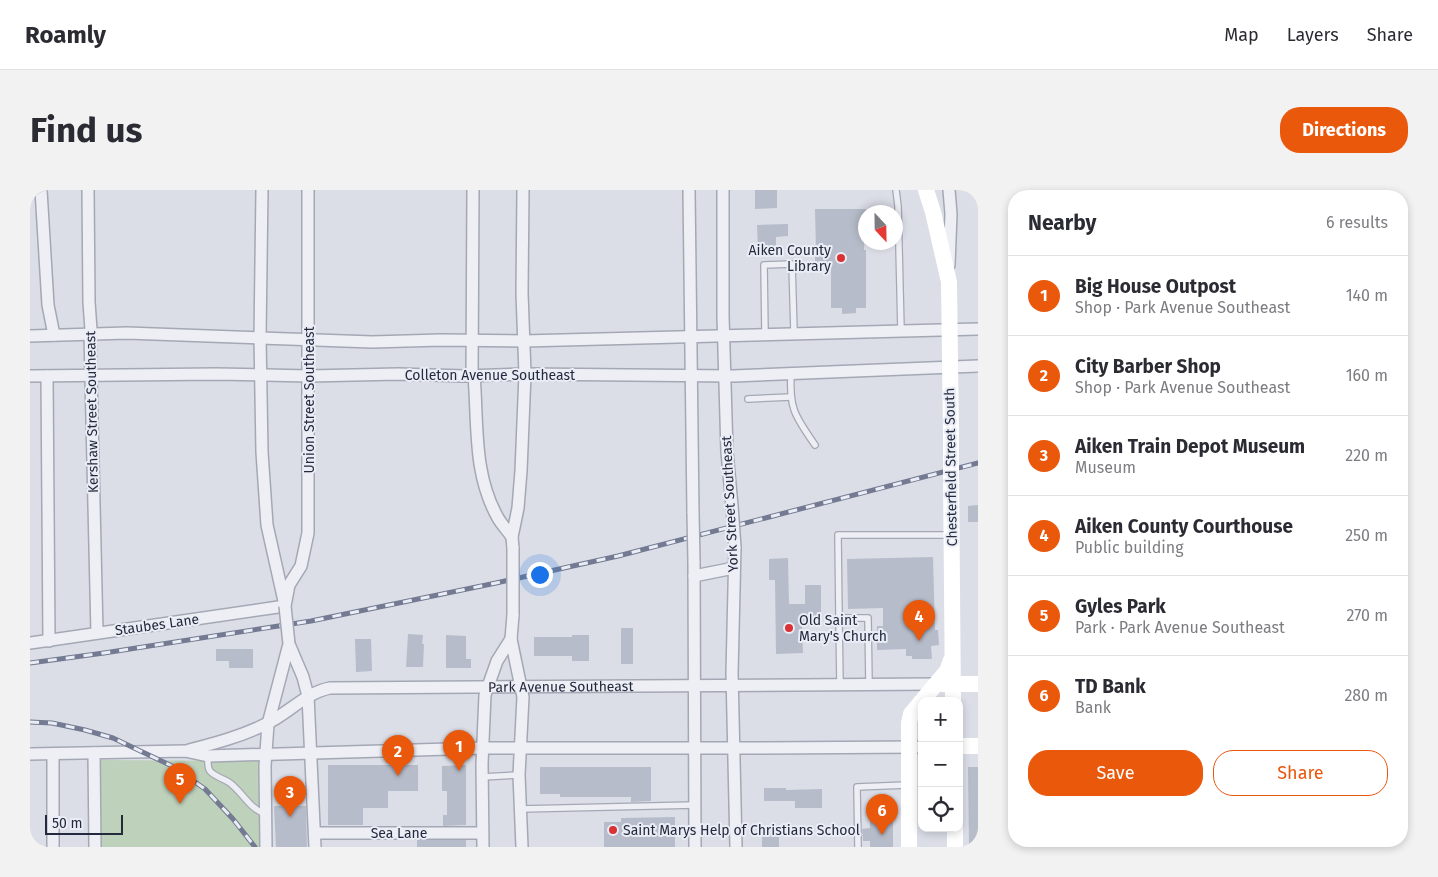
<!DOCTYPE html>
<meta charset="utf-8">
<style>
body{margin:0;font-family:"Fira Sans",sans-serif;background:#f2f2f3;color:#2b2b33}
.controls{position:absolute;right:15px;bottom:15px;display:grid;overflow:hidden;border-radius:10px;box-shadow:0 2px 8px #0003}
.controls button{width:45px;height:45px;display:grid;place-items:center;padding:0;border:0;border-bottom:1px solid #e1e1e2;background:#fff;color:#2b2b33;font:25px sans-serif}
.compass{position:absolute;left:828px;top:15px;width:45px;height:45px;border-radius:50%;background:#fff;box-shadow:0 2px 8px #0003;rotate:158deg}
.scale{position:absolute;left:15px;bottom:12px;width:78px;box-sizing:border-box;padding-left:5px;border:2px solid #242a3e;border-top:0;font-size:14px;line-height:18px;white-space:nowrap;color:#242a3e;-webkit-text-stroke:4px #eaedf5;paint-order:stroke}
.you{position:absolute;left:509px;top:384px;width:18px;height:18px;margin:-12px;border:4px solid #fff;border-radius:50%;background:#1a73e8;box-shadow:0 0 0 8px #1a73e833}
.badge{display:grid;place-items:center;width:32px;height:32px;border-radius:50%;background:#ea580c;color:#fff;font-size:16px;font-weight:700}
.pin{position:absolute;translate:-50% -41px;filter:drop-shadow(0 1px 2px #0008)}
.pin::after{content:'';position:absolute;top:26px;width:18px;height:15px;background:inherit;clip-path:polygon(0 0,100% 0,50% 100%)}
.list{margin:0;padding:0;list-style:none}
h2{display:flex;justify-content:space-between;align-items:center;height:65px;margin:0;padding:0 20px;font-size:21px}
h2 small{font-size:16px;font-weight:400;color:#7c7c81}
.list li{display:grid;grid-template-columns:32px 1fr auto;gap:15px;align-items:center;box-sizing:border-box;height:80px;padding:0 20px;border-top:1px solid #e1e1e2}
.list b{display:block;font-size:19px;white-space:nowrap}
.list p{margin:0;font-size:16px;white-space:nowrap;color:#7c7c81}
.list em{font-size:16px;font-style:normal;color:#7c7c81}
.actions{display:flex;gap:10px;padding:15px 20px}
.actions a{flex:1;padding:11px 0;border:1px solid #ea580c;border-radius:20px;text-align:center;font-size:18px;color:#ea580c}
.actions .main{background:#ea580c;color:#fff}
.icon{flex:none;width:28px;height:28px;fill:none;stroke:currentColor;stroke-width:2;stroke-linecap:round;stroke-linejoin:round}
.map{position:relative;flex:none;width:948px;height:657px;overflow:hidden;border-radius:20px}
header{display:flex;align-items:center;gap:30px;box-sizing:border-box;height:70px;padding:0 25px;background:#fff;border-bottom:1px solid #e1e1e2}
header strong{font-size:24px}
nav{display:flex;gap:28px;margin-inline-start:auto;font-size:18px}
.intro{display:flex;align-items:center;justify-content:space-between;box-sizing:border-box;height:120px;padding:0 30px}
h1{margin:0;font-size:35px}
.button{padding:12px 22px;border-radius:20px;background:#ea580c;color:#fff;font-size:18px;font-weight:700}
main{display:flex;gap:30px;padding:0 30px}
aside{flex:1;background:#fff;border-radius:20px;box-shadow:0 2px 8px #0003}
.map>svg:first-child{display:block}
.green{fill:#bed1bb}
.building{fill:#b7bcca}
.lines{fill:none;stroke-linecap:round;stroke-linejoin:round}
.lane-casing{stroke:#a4a8b4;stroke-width:8}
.street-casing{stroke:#a4a8b4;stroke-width:14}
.lane{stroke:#edeff5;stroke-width:5.5}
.street{stroke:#edeff5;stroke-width:11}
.secondary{stroke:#fff;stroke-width:16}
.rail-casing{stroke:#737a91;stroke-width:5}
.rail{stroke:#eaedf5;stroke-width:3;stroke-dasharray:9;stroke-linecap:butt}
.street-bridge-casing{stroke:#a4a8b4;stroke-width:14;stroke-linecap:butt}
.street-bridge{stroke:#edeff5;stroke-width:11}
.secondary-bridge{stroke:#fff;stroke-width:16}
.poi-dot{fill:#d93235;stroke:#eaedf5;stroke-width:2}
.labels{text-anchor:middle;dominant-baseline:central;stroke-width:4;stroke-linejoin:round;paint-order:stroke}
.poi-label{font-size:14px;fill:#242a3e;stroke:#eaedf5;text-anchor:start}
.street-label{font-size:14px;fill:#242a3e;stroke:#eaedf5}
</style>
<header>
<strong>Roamly</strong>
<nav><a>Map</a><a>Layers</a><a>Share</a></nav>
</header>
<div class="intro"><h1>Find us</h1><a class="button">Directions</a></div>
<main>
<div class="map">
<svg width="948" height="657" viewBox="0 0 948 657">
<rect width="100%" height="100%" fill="#dbdee7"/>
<path class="green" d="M70,570L229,571V657H71Z"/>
<g class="building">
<path d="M725,0H747V18L725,19Z"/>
<path d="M785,19H836L834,60H836V118H826V123L812,124V118H801V75H785V61H786Z"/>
<path d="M758,34V46L746,47V61H728L727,35Z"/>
<path d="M948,315V332H938V316Z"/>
<path d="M903,367L905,440H908L909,455L901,456L902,469H882V466H876V459L847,460V436H853V418L818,419L817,369Z"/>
<path d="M758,368L759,414H775V395H791V436H772L773,463L746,464L745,390H739V369Z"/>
<rect x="591" y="438" width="12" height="36"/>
<path d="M378,444L393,445L392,454H394L393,477H376Z"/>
<path d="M416,445L436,446V469H441V478H416Z"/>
<path d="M542,445H559V471H542V466H504V447H542Z"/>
<path d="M325,449H341L342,481L326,482Z"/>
<path d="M186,459H223V478H199V471H186Z"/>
<path d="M298,575H388V601H358V618H333V635H298Z"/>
<path d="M436,575V635L413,636V625H417V601H412V576Z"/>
<path d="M510,577H621V611L601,612V607H530V604H510Z"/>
<path d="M938,577H948V657H939Z"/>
<path d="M734,598H756V600L792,599V618H765V611H734Z"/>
<path d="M244,616H276L277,657H246Z"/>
<path d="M840,619H863V657H840V651H833L832,639L840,638Z"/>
<path d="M645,627V657H574V632H591V628Z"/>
<rect x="732" y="641" width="17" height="16"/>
<rect x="387" y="650" width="49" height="7"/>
</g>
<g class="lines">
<defs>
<g id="lane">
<path d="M866,0L868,16L871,140"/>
<path d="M735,143L734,75L762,74L764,142"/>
<path d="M761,183C759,219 765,226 785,255"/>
<path d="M718,209L761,207"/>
<path d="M809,428L810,495"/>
<path d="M839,495L838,428H809L808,345H920"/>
<path d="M178,566C178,570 177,577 180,581C184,586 194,589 200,593C213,603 219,618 235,624"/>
<path d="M452,587L489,585"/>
<path d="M490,619L665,615"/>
<path d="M828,657L827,597L877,595"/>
</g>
<g id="street">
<path d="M11,0L18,115L24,145"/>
<path d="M58,0L59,112L61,140L60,144L67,443"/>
<path d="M232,0L230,147L232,262L237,335L254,411"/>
<path d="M659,0L663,323"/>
<path d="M693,0V126L697,262L702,316"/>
<path d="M919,75L921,24L919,0"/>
<path d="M0,146L97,143L342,152L411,150L494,151L948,139"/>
<path d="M442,185L443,0"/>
<path d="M444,185C448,235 443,284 468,328C472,335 478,341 482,347"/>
<path d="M0,186L186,184L279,186L368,184L435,186L495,184L703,186L948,176"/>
<path d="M17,186L19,451"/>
<path d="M705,357L702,483L706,657"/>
<path d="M483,358L482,347L488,318L491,281L495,184L492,103L493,0"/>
<path d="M664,371L665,657"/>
<path d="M664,386L704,378"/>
<path d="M255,416L259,395L271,376L278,343V0"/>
<path d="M483,425L481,449L493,507L489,585L492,657"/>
<path d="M0,453L255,416"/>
<path d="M259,454L273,487L278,506L285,657"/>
<path id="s1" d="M159,560C186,553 212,546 236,534C259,523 275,503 300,498L905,494"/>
<path d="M64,563L65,657"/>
<path d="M0,564L155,561L178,566L453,558H719L892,557"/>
<path d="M23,564V657"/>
<path d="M285,643H452"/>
<path d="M236,657L235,576L238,534L259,454"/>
<path d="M453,657L452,574L455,505L467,471L481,449"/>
</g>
</defs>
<use href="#lane" class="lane-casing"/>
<use href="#street" class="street-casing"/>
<use href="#lane" class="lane"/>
<use href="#street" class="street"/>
<g class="secondary">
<path d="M896,0L903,22L919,92L921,247"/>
<path d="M921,285L923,511"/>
<path d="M913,494H948"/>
<path d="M929,556H948"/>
<path d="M925,638V657"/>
<path d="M879,657V533L881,524L917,481L921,470"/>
</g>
<defs>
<g id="rail">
<path d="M0,473L74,463L281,431L466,393L588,366L948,273"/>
<path d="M0,532L22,533L55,540L83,548L142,576L175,599L203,629L225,657"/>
</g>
</defs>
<use href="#rail" class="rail-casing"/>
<use href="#rail" class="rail"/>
<defs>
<g id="street-bridge">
<path d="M702,316L705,357"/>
<path d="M663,323L664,371"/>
<path d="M483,358V425"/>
<path d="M255,416L259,454"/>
</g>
</defs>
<use href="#street-bridge" class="street-bridge-casing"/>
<use href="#street-bridge" class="street-bridge"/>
<path class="secondary-bridge" d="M921,247V285"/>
</g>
<g class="poi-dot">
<circle cx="811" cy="68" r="5"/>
<circle cx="759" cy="438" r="5"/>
<circle cx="583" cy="640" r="5"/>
</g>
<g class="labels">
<g class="poi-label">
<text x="801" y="60" text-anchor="end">Aiken County<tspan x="801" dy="16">Library</tspan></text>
<text x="769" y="430">Old Saint<tspan x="769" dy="16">Mary's Church</tspan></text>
<text x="593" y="640">Saint Marys Help of Christians School</text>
</g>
<g class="street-label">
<text x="460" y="185">Colleton Avenue Southeast</text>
<text transform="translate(279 210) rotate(-90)">Union Street Southeast</text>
<text transform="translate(62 222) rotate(-91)">Kershaw Street Southeast</text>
<text transform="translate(921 277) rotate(-91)">Chesterfield Street South</text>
<text transform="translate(700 314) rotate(-93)">York Street Southeast</text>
<text transform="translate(127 435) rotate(-8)">Staubes Lane</text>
<text stroke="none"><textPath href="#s1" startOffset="386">Park Avenue Southeast</textPath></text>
<text x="369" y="643">Sea Lane</text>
</g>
</g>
</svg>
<div class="controls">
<button>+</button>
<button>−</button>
<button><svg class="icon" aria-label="locate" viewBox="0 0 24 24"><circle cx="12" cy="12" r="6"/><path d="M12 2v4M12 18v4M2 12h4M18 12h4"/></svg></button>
</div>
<svg class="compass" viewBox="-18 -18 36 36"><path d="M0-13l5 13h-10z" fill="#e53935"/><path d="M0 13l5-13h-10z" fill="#7c7c81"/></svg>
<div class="scale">50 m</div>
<div class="you"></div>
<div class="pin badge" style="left:429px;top:581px">1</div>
<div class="pin badge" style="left:368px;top:586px">2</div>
<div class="pin badge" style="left:260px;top:627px">3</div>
<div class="pin badge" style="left:889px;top:451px">4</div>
<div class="pin badge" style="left:150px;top:614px">5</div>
<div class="pin badge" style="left:852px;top:645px">6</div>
</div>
<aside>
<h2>Nearby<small>6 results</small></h2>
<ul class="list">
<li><span class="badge">1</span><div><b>Big House Outpost</b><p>Shop · Park Avenue Southeast</p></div><em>140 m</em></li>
<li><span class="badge">2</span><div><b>City Barber Shop</b><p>Shop · Park Avenue Southeast</p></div><em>160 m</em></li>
<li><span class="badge">3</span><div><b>Aiken Train Depot Museum</b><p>Museum</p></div><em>220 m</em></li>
<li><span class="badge">4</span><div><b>Aiken County Courthouse</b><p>Public building</p></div><em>250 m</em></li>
<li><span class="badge">5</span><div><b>Gyles Park</b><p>Park · Park Avenue Southeast</p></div><em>270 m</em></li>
<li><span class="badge">6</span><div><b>TD Bank</b><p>Bank</p></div><em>280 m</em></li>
</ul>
<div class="actions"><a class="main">Save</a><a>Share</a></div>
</aside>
</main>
